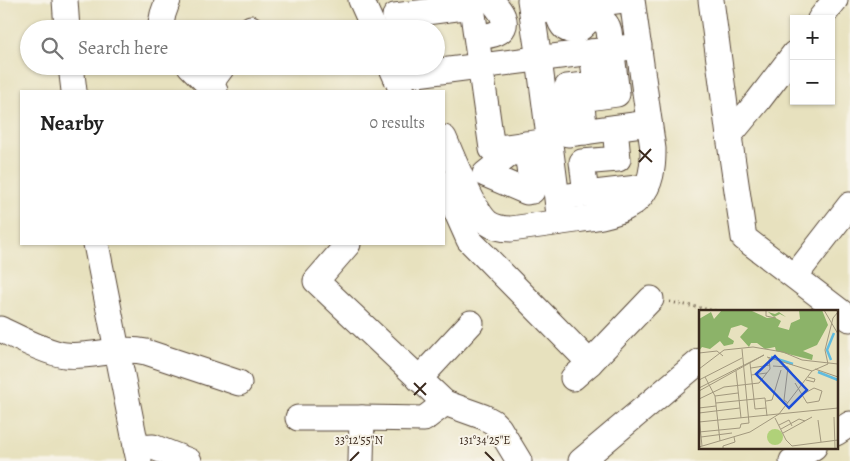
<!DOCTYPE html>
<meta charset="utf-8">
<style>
body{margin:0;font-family:Alegreya,serif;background:#f2f2f2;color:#222}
.controls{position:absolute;right:15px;top:15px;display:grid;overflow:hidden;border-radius:0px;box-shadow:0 1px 4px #0004}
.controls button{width:45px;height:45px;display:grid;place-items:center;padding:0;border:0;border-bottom:1px solid #e0e0e0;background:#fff;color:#222;font:25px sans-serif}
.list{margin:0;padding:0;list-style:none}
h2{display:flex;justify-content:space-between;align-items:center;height:65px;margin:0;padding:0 20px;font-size:21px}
h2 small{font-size:16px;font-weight:400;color:#767676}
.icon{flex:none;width:28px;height:28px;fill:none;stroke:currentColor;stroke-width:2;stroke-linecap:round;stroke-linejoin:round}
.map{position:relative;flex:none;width:850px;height:461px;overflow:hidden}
.search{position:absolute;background:#fff;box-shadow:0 1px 4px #0004;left:20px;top:20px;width:425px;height:55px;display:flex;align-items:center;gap:12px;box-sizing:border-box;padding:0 18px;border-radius:28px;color:#767676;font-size:19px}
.panel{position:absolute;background:#fff;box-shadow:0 1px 4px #0004;left:20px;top:90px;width:425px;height:155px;border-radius:0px}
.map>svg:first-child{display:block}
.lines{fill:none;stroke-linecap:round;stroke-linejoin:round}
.minor-casing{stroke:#554536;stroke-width:27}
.path{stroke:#554536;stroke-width:3;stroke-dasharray:1 4;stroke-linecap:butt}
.minor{stroke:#fff;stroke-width:25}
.ticks{fill:none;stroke:#3b2a1e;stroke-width:2}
.inset-river{fill:none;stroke:#61bcdf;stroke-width:2.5}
.inset-road{fill:none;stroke:#a2987e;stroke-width:1}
.view{fill:#1d4ed8;fill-opacity:0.15;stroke:#1d4ed8;stroke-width:2.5}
.inset-edge{fill:none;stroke:#3b2a1e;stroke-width:2.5}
.ticks-label{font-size:12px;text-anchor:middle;fill:#3b2a1e;stroke:#f7f3e8;stroke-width:4;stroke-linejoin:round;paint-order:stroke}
</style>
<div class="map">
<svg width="850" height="461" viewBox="0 0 850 461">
<rect width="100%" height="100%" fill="#f7f3e8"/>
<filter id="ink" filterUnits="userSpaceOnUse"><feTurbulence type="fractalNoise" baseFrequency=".02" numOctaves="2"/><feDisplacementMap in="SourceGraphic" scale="10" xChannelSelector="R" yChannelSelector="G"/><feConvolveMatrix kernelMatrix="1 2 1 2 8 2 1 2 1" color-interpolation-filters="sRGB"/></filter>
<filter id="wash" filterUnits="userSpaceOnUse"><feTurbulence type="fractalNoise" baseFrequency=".0096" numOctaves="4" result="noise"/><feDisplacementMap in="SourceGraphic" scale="20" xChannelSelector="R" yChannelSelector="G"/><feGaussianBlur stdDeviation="1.12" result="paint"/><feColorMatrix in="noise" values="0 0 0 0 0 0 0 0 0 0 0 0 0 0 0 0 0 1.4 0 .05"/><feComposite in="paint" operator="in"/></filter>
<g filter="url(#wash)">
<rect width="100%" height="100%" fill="#e7e1be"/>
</g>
<g filter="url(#ink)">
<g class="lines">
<defs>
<g id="minor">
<path d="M65,0L67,29"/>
<path d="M361,0L374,29"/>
<path d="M471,0L492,149L549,141"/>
<path d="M530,0L539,59L560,222"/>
<path d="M711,0L729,136L744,238L850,319"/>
<path d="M557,9C559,21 563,35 579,29C583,27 585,23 588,21C598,16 607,21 609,31L617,94L581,99L585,132"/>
<path d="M541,11L623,0"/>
<path d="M395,16L472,6"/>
<path d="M820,19L835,0"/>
<path d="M160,29L163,14L168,0"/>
<path d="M250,29L251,28"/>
<path d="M477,37C488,36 510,34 503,17C501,10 495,6 492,0"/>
<path d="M71,66L74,91"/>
<path d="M190,66L215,91"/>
<path d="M391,66L402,91"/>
<path d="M417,74L639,46"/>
<path d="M209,85L223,66"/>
<path d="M571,121L567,87L596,84L592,52"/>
<path d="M568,134L649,123"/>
<path d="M729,136L758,101L794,54"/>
<path d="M444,138C453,158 473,211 488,223C495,228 503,229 511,229C533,226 555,223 576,220C610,216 647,210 652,168C653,162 653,155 653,149L632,0"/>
<path d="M526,144L532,191"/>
<path d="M521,145L485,174L527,192"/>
<path d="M444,184L469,240L590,363"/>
<path d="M586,194L582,162L618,159L615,128"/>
<path d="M569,196L646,187"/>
<path d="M96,244L139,461"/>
<path d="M348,244L316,281L445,403L484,417L493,422L499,428L519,461"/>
<path d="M795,276L850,205"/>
<path d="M0,329C17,337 47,353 65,355C92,358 118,346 146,352L239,383"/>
<path d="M573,378L590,363L651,299"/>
<path d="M419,379L471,323"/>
<path d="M298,418H362"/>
<path d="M836,433L850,424"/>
<path d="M136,448L153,447L189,461"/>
<path d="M361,461L362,418L424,419L445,403"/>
<path d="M581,461L700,361"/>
<path d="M792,461L814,447"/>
</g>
</defs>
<use href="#minor" class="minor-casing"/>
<path class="path" d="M670,302L716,311"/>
<use href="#minor" class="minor"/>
</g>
</g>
<path class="ticks" d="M639,150L652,162M639,162L651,149M414,383L426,395M414,395L426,383M485,452L494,461M350,461L359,452"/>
<g transform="translate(699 310)">
<rect width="139" height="139" fill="#e7e1be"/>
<path d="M68 127a8 8 0 1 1 16 0a8 8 0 1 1-16 0Z" fill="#b0d179"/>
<path d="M23,0L53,1L68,8L75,7L69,2L76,4L80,2L87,7L81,4L75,7L82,11L79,17L90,20L92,13L101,9L100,0H123L129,15L118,35L104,41L114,45L113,50L77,41L76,37L66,39L58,33H52L50,37L41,27L49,18L42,15L32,18L29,27L35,31L34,34L25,36L21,31L11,39L3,37L0,41V9L12,2L15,9Z" fill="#8cb369"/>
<path class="inset-river" d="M72,47L94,54M132,50L128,40L135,23M119,62L139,70"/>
<path class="inset-road" d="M67,0V6L77,8M125,0L139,24M0,43L18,41L24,46M68,47L113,61M51,53L56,99L67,98M74,56L89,57L85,90L89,93M52,58L71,55M89,58L103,75M0,59L25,40L54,37L84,42L103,50L139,54M116,59L139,67M37,61L42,108M52,65L68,63M6,67L16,86L21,131M0,70L43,48M107,70L115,72L116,69L109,67M96,73L108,93L120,91L123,81L115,78L106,83M0,78L65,45L0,81M16,86L39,83M0,89L25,77L60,73L71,59L70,47M67,91L73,90L82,60M17,93L66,88L68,106M0,98L17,96M0,103L41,98M80,104L113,61L129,54L126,40L134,8L139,2M0,107L3,136M135,107L136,138M76,108L87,130L93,136L139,130M119,110L122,132M0,112L139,98M80,115L90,110L93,116M82,119L100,109L106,111M0,122L41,118L42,114L50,113L43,39M84,123L113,107M2,127L33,123M0,137L51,122L80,104M24,138V136L36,132L35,127"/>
<path class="view" d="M76,46L108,80L90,98L57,64Z"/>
<rect width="139" height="139" class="inset-edge"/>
</g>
<g class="ticks-label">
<text x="359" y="444">33°12'55"N</text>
<text x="485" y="444">131°34'25"E</text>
</g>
</svg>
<div class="controls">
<button>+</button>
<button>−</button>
</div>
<div class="search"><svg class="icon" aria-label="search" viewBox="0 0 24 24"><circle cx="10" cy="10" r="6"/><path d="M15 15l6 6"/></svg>Search here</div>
<section class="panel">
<h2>Nearby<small>0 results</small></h2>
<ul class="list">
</ul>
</section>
</div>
